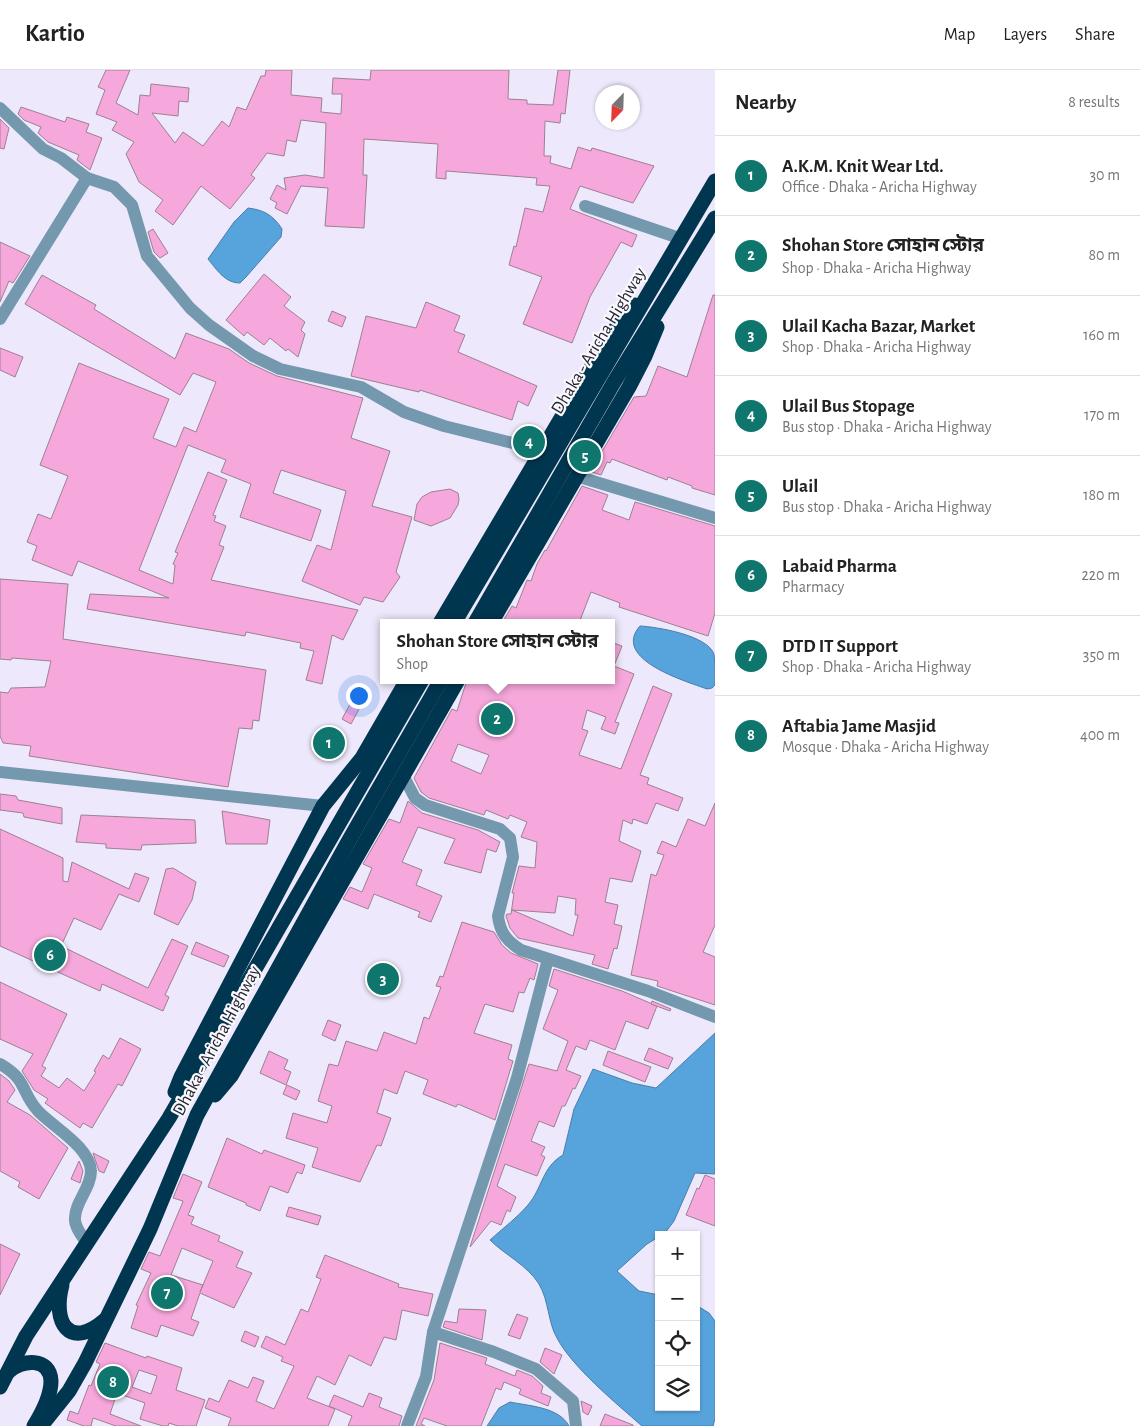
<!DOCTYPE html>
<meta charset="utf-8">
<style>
body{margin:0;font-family:"Alegreya Sans","Noto Sans Bengali",sans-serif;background:#f2f2f2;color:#222}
.controls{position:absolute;right:15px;bottom:15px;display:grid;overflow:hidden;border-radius:0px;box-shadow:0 1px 4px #0004}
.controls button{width:45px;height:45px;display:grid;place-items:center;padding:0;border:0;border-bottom:1px solid #e0e0e0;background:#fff;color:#222;font:25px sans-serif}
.compass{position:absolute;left:595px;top:15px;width:45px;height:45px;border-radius:50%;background:#fff;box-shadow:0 1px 4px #0004;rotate:203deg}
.you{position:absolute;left:358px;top:625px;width:18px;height:18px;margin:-12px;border:4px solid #fff;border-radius:50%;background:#1a73e8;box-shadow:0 0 0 8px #1a73e833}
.badge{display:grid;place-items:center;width:32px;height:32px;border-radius:50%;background:#0f766e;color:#fff;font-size:16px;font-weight:700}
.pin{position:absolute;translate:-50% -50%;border:2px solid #fff;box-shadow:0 1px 5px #0006}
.popup{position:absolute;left:380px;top:549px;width:235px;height:65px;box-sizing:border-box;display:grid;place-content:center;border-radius:0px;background:#fff;filter:drop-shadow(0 1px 4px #0005);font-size:16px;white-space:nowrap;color:#767676}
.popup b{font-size:19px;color:#222}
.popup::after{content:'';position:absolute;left:50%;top:100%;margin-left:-10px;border:10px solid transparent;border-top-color:#fff}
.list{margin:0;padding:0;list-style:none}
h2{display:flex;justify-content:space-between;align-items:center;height:65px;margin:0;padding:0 20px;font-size:21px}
h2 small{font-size:16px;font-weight:400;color:#767676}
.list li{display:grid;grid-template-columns:32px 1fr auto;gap:15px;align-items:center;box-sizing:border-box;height:80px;padding:0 20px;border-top:1px solid #e0e0e0}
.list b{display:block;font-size:19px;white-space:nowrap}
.list p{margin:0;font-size:16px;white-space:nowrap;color:#767676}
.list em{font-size:16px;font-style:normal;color:#767676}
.icon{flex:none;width:28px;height:28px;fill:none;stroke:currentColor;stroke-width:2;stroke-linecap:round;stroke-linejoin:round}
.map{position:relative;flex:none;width:715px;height:1356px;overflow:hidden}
header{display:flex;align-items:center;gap:30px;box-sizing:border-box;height:70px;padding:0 25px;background:#fff;border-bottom:1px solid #e0e0e0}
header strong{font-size:24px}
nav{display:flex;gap:28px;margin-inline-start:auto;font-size:18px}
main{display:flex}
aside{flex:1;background:#fff}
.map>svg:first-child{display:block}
.water{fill:#57a4dd;stroke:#497ea9}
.building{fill:#f6a8dc;stroke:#9d8092;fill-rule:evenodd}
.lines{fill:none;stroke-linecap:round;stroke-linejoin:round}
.minor{stroke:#7498ad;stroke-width:12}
.highway{stroke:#00364f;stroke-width:15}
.labels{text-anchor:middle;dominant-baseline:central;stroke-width:4.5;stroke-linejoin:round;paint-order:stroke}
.street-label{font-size:18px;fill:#27242f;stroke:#f9f8fe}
</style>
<header>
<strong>Kartio</strong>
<nav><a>Map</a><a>Layers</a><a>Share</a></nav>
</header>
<main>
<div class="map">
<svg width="715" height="1356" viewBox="0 0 715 1356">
<rect width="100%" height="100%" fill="#ede8fb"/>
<g class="water">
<path d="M248,138C264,140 273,145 282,159L281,167L246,207L240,213C225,213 217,200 208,189L234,152Z"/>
<path d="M640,556C657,557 707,565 714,584C715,593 715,605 715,615L712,618L707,619C685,611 611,589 640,556Z"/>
<path d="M715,963V1104L695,1103L674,1151L665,1163L647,1174L617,1201L639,1221L659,1225V1337H696V1235L709,1243L715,1251V1348L713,1356H642C617,1334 572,1297 557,1268C548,1253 549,1231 539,1214C527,1195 505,1185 490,1170C503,1158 517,1148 528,1135C543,1117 542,1097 563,1085L574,1039L593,999L632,1013L656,1018Z"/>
<path d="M510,1332C529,1336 559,1337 569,1356H487L499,1338Z"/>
</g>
<g class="building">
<path d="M106,0H130L116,33L138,45L140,25L150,26L151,14L189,18L188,32L179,31L178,46L152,43L175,73L183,62L203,76L222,51L229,57L237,37L246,40L261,6H265L266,0H292L291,25L322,28L321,42L341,44L342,24H332L333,8L370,10L371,0H509L508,29L527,30V34L553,35L558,0H570L565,44L561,43L560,53L545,51L544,86H551L550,93L571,99L578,77L591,81L592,78L654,96L633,133L580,116L570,139L637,165L632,177L621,172L590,227L572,273L523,254L542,207L509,195L514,176L516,177L525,138L543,142L550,116L536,115L537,108L446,101V109L436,108L438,74L364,69L363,105H367L364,158L325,156L328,118L301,116L287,144L275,138L277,133L270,129L277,115L286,120L284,108L305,105L324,108L326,53L301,50L296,72L287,70L284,86L267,83L251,105L255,108L230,139L201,116L173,155L155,141L163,130L139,112L126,84L134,72L112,60L117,52L96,44L105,20L98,17Z"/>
<path d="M21,37L65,52L67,47L89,54L86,62L102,68L90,100L77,90L79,85L48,72L38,63L41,57L24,50L18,44Z"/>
<path d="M0,49L9,58L4,79L0,78Z"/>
<path d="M153,159L168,183L160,188L154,182L148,162Z"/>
<path d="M0,172L30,186L13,213L9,211L0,232Z"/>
<path d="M264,204L291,227L284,236L305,252L301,260L305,264L298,287L288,279L286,281L270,268L264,275L247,262L244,266L226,250Z"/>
<path d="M42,205L96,235L94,239L175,289L186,263L229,279L249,293L277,306L363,328L351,368L390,381L372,436L412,447L396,502L400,507L383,532L364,527L360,535L302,511L317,475L331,480L346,421L281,400L273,423L321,440L311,471L240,447L251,414L221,402L226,390L188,375L139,500L173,514L175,495L173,494L178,483L175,482L208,402L227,410L213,445L216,446L214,451L226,456L219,475L224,477L211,510L358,540L343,570L332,565L322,614L306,610L314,581L300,578L301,573L246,562L245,566L87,539L90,524L169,528L78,491L72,506L32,490L37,476L27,472L38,444L51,449L68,406L40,395L79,293L169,329L153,368L176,377L184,357L196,362L216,312L193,303L180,325L25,234Z"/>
<path d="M713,225H715V425L692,418V416L668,407L667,410L612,389L610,393L607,392L601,405L592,402L597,390L634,327L646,326L658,296L687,307Z"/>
<path d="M426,232L460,246L454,261L465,265L458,282L537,316L528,336L518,331L512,350L420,320L419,322L351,306L366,246L416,258Z"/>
<path d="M332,241L346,247L342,257L328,251Z"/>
<path d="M0,278L23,287L15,307L0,300Z"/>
<path d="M582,416L608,425L602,440L629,450L635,432L715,456V543L708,566L619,537L620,533L591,522L579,553H502L512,536L516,538L527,510L531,511L537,494L545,480L546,481Z"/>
<path d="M450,419L458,423L459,429L458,435L450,448L431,456L414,450L417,434L422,427L431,422Z"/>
<path d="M0,509L68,514L63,569L266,600L259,651L253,650L252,659L239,658L228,717L29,686L31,676L3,673L0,666V622L8,623L11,618L45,617L51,591L12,588L11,590L0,589Z"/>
<path d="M611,572L622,576L614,596L634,604L615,652L619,653L615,664L601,659L606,647L587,640L582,659L588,661L579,685L621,699L653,616L672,624L640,705L649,708L647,714L683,728L678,741L656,733L647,754L633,749L632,754L623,750L619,771L641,781L632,812L610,808L605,832L618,835L614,854L622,856L617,879L614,878L608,899L592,894L595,885L518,868L510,858L506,846L507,844H511L514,823H512L519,796L535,798L537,772L521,767L527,752L510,745L508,749L486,740L484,745L429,728L421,722L414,708L452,639L457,641L467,610H611ZM458,674L489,685L481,704L451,691ZM558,826L576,829L575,845H578L573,866L512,840L555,843Z"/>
<path d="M356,623L365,628L351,654L342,649Z"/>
<path d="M0,724L16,726L18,730L62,738V754L24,747L23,743L0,740Z"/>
<path d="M408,731L422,743L478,760L500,772L496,782L487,779L481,803L444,793L455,769L418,757L402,792L422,800L416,815L442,826L431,852L418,847L420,842L374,824L368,839L343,829L350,817L362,822L372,798L363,794L389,749L400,753Z"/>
<path d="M715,733V855L703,882L715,887V935L657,916L658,911L631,905L651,804L656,806L664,785L657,783L662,771L676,777L688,749L705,756Z"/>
<path d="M222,741L270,750L267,774H226Z"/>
<path d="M81,745L195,750L196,773L142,775L141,780L106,778V774L76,772Z"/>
<path d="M0,759L63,788V811L68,812L72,792L129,819L135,803L149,808L139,832L119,824L101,860L74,848L61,876L148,918L172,869L188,876L165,925L169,927L163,941L102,914L100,921L0,876Z"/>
<path d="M173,798L196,812L192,830L178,855L154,844L166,799Z"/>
<path d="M462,852L494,862L502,875L511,883L538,894L534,910L530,908L524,923L519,922L513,942L485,934L474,963L512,975L508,989L513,991L495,1050L458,1034L456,1037L423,1024L428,1010L405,1001L397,1024L384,1019L377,1043L391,1048L381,1076L377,1075L360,1112L312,1097L318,1078L286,1068L293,1043L327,1053L332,1036L318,1031L329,994L338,996L346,971L377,981L384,962L416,974L424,947L429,949L441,917L436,916L440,906L443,907Z"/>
<path d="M196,872L229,886L224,897L191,884Z"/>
<path d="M554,899L622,921L657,936L648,959L626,951L615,980L590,970L586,980L576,976L566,1000L581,1006L575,1019L573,1018L565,1036H562L554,1057L539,1051L531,1071L545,1077L541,1085L545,1087L537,1106L505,1094L497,1116L516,1127L510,1142L507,1140L501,1155L491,1151L470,1177L529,994L557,1001L568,971L543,959L558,920L549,916Z"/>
<path d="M0,912L67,944L42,996L46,998L41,1006L59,1018L67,1008L84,1021L96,1002L94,1001L103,985L109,989L120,968L141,979L122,1016L118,1014L92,1058L83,1053L80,1058L45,1033L48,1029L34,1020L22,1001L33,984L0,969Z"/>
<path d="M652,931L671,939L670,941L651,934Z"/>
<path d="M328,950L341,955L335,971L322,965Z"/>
<path d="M649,978L673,988L668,999L644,990Z"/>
<path d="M269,981L288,990L284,999L291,1002L286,1015L260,1003Z"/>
<path d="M608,981L651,997L645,1012L603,995Z"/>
<path d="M0,1004L9,1011L15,1020L7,1032L30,1045L68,1078L39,1129L18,1117L20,1112L0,1101Z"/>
<path d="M287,1015L300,1021L296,1030L283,1024Z"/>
<path d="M227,1068L262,1084L264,1080L305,1095L302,1104L297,1102L288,1123L270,1116L260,1141L246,1135V1133L208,1117Z"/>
<path d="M93,1083L109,1091L104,1103L99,1101Z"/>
<path d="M79,1091L83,1101L80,1113L71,1109Z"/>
<path d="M183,1104L202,1112L188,1145L194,1147L191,1154L220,1166L218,1171L243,1182L236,1197L252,1203L234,1238L200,1223L191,1249L199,1252L193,1266L161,1255L157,1267L131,1258L138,1236L136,1235L151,1203L141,1199L149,1182L160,1186L182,1134L183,1131L173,1128ZM182,1178L213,1191L200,1222L203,1215L171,1205Z"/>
<path d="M705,1105L715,1109V1156L686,1145L697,1118L699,1119Z"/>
<path d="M289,1137L321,1146L318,1155L286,1146Z"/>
<path d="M0,1174L20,1184L0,1225Z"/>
<path d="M325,1185L399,1214L398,1217L433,1224L428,1246L402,1240L396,1270L384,1267L371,1296L349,1285L335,1315L317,1306L307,1328L335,1339L328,1356H228L231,1348L205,1338L209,1328L219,1332L229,1310L248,1318L253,1307L264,1311L256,1331L274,1339L294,1296L281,1291L283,1287L261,1277L266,1266L285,1275L301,1239L308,1242L321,1209L316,1207Z"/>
<path d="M459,1239L486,1240L482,1270L443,1257L445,1251L457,1253Z"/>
<path d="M517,1244L528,1248L520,1269L508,1265Z"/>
<path d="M245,1261L259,1267L255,1277L241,1271Z"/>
<path d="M105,1273L146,1288L147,1286L182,1298L176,1320L205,1330L196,1356H178L169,1353L168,1356H163L140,1349L145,1333L117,1323L110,1344L141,1356H116L93,1348L91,1356H84L67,1350L70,1341L78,1344L89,1315L91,1316L100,1294L96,1292ZM139,1300L157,1306L151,1324L132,1317Z"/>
<path d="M440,1273L487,1288L485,1294L515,1306L517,1300L532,1306L543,1316L541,1323L551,1327L548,1336L519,1324L521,1319L504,1312L501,1320L496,1318L481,1356H447L424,1348L421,1354L425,1356H416L434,1310Z"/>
<path d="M545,1278L562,1285L554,1304L540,1292Z"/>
<path d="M369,1323L382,1328L379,1337L402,1346L399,1356H348L352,1346L329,1336L334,1325L363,1337Z"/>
<path d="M581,1331L592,1336L588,1345L583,1342Z"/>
<path d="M605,1344L633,1355V1356H600Z"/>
</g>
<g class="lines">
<g class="minor">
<path d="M0,38L43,79L61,88L87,108L114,117L132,135L147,186L190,238L209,255L253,286L280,299L361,317L404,342L444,356L541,380"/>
<path d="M585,136L682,169"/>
<path d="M0,249L87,108"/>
<path d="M576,406L715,448"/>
<path d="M0,702L323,736"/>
<path d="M403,705L415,728L425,735L500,759L510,768L513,787L498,846C500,863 507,871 521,880L648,921L715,947"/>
<path d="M0,994C28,1010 20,1021 38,1041C53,1057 90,1077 91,1101C91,1118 75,1132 75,1148C74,1156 82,1166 86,1172"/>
<path d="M433,1262L494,1282L536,1299L573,1331L576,1356"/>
<path d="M407,1356L426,1307L433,1262L517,1008L548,889"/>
</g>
<g class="highway">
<path d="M440,553L602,279L623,247L635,235"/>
<path d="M454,553L715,111"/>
<path d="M475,553L614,312L715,148"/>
<path d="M491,553L629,317L645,286L657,257"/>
<path d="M175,1022L181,1007L323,736L362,688L407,610"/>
<path d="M215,1025L231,1006L458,610"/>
<path d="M62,1215C52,1252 69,1281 105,1250"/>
<path d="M8,1302C22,1289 50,1287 51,1311C51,1326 42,1343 34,1356"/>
<path d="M0,1317L26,1266L169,1048L422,610"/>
<path d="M41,1356L69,1321L85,1293L150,1159L197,1045L348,772L441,610"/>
</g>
</g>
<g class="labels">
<g class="street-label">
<text transform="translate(599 271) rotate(-59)">Dhaka - Aricha Highway</text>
<text transform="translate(217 971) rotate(-62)">Dhaka - Aricha Highway</text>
</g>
</g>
</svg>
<div class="controls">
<button>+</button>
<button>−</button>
<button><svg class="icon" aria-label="locate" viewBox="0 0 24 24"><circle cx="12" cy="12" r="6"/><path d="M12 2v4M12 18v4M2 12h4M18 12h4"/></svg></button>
<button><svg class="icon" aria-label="layers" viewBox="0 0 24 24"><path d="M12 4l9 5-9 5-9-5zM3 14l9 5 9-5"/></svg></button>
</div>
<svg class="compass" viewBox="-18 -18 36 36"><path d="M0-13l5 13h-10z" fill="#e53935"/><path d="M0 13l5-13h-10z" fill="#767676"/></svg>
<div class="you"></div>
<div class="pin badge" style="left:329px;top:673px">1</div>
<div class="pin badge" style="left:497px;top:649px">2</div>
<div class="popup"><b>Shohan Store সোহান স্টোর</b>Shop</div>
<div class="pin badge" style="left:383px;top:909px">3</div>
<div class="pin badge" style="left:529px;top:372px">4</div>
<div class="pin badge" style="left:585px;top:386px">5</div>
<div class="pin badge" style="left:50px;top:885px">6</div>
<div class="pin badge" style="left:167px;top:1223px">7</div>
<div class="pin badge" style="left:113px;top:1312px">8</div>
</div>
<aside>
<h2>Nearby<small>8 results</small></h2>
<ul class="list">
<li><span class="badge">1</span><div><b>A.K.M. Knit Wear Ltd.</b><p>Office · Dhaka - Aricha Highway</p></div><em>30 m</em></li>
<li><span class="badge">2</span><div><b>Shohan Store সোহান স্টোর</b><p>Shop · Dhaka - Aricha Highway</p></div><em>80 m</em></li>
<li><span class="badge">3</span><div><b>Ulail Kacha Bazar, Market</b><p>Shop · Dhaka - Aricha Highway</p></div><em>160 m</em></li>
<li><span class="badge">4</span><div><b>Ulail Bus Stopage</b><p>Bus stop · Dhaka - Aricha Highway</p></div><em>170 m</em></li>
<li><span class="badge">5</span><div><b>Ulail</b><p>Bus stop · Dhaka - Aricha Highway</p></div><em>180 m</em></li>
<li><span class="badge">6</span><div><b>Labaid Pharma</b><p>Pharmacy</p></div><em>220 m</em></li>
<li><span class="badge">7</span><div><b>DTD IT Support</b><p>Shop · Dhaka - Aricha Highway</p></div><em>350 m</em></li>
<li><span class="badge">8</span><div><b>Aftabia Jame Masjid</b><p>Mosque · Dhaka - Aricha Highway</p></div><em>400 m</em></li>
</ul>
</aside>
</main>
